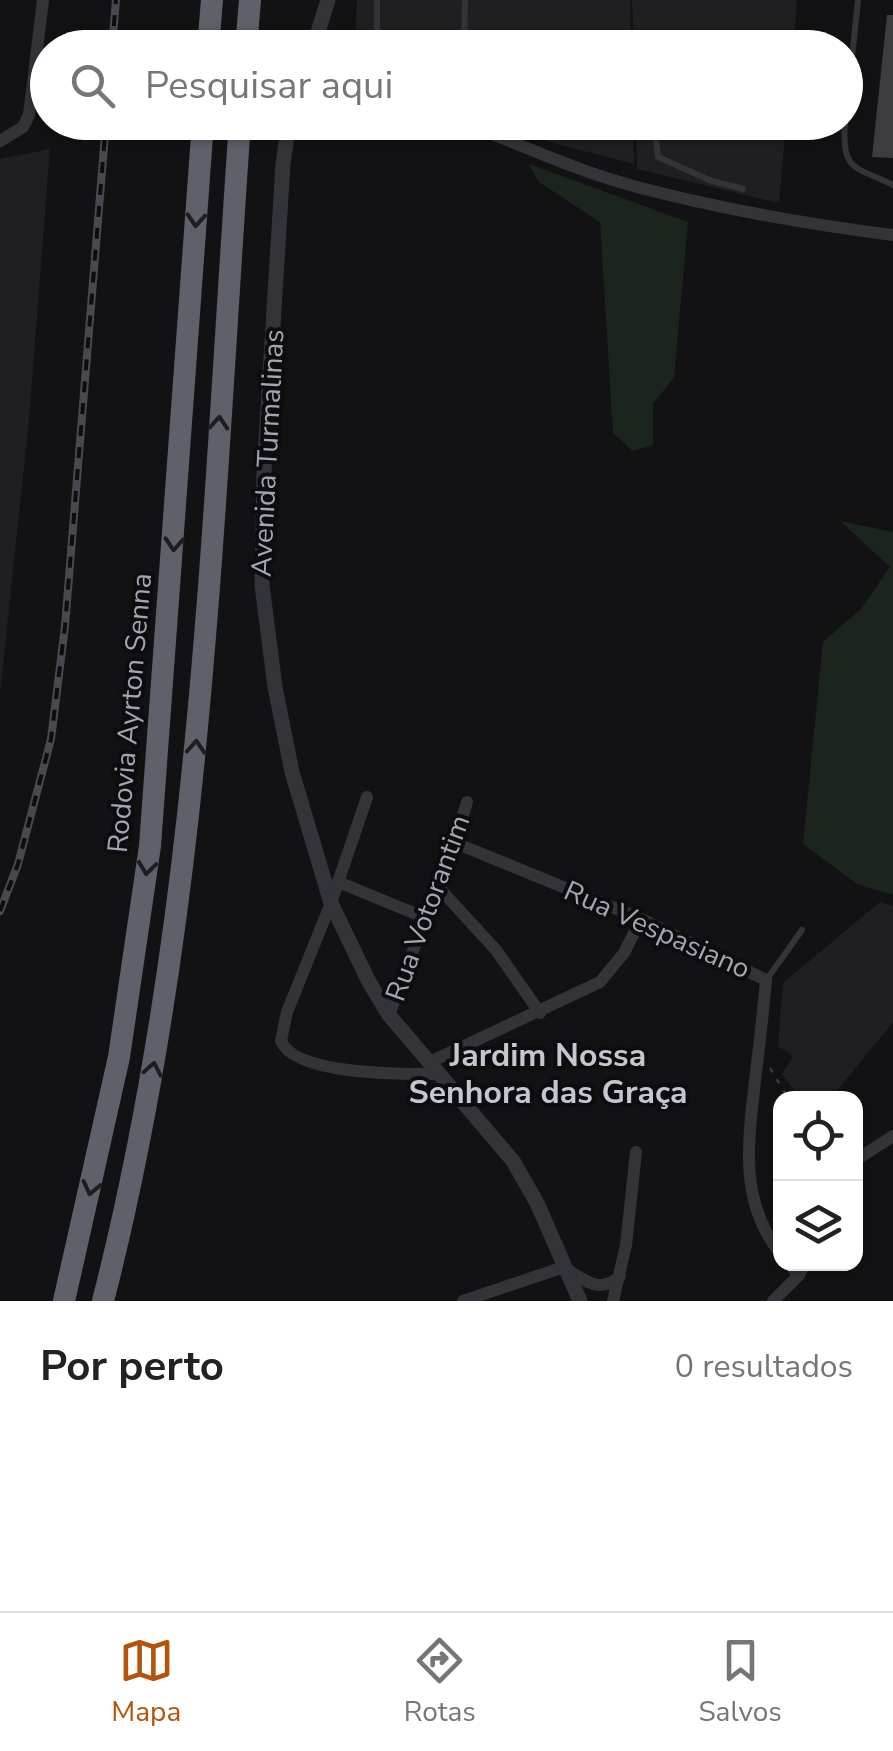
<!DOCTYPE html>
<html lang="pt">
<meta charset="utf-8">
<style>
body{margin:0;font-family:"Nunito Sans",sans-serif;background:#f6f6f6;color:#222}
.controls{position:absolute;right:30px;bottom:30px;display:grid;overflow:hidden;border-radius:20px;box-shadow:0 2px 8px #0004}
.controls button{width:90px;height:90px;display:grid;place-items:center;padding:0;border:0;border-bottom:2px solid #e0e0e0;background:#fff;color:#222;font:50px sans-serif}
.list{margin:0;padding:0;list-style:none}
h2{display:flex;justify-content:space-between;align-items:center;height:130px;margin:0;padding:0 40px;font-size:42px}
h2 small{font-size:32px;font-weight:400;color:#767676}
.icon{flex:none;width:55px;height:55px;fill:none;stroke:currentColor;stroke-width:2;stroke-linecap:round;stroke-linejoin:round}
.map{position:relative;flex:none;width:893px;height:1301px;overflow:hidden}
.search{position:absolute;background:#fff;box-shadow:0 2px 8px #0004;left:30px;right:30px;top:30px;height:110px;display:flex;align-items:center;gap:25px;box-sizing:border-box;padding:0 35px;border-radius:55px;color:#767676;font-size:38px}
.sheet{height:310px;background:#fff}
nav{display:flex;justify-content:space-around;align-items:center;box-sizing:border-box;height:140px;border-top:2px solid #e0e0e0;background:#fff;font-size:28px;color:#767676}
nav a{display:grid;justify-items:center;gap:5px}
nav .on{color:#b45309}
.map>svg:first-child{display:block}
.built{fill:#1f1e21}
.green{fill:#1c241e}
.building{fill:#3c3c41}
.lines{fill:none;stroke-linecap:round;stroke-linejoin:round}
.path{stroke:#393a40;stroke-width:2.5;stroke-dasharray:5 8;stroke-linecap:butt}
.service{stroke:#333439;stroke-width:6}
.minor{stroke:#333439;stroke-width:12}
.tertiary{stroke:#333439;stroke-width:15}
.motorway{stroke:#5f616a;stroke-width:22}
.rail-casing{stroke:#484950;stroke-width:8}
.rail{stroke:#0d0d0f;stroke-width:4;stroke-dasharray:11;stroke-linecap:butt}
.oneway{stroke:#1d1e21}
.labels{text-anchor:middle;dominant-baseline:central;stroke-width:8;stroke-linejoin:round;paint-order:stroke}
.street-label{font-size:28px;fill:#a3a7b5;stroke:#0d0d0f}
.quarter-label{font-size:32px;font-weight:bold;fill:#c4c7d1;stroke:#0d0d0f}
</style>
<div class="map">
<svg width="893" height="1301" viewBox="0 0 893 1301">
<rect width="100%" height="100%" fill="#121214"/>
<g class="built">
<path d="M357,0H630L631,47L355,48Z"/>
<path d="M632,0H797L793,47H634Z"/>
<path d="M503,123H633L634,164L553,143Z"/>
<path d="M636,123H786L779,203L637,169Z"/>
<path d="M50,149L29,419L0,694V159Z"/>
<path d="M880,902L893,906V1022L831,1098H800L782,1074L793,1056L778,1046L783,983Z"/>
</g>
<g class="green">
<path d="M529,164L688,222L674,377L653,404V445L633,451L613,433L600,222L539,182Z"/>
<path d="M840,521L893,532V895L857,884L803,844L823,642L861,609L890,567Z"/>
</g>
<path class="building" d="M887,15H893V158L872,157Z"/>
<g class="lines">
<path class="path" d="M770,1068L788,1098"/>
<g class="service">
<path d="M377,0V31"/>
<path d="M464,48L465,0"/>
<path d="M846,116L858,0"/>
<path d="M654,122L658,157L709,180L743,189"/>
<path d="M845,122C841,173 856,166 893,185"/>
<path d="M767,979L802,930"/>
</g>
<g class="minor">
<path d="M464,122C520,145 577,171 637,187C721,209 806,224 893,235"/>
<path d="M0,141L23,127L29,115L43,0"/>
<path d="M367,797L331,903L287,1012L281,1041C296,1076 405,1074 439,1074"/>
<path d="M453,842L641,919L766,980C763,1014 759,1048 755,1081C748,1143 739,1201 780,1253"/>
<path d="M338,882L426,918"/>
<path d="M440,889L496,950L540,1013"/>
<path d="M389,1015L421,929L440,889L467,802"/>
<path d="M428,1063L600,982L624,953L641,919"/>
<path d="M856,1160L893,1136"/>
<path d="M789,1264L799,1275"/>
<path d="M463,1301L564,1267C583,1280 600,1295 620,1276"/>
<path d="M613,1301L626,1245L636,1152"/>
<path d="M773,1301L799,1275L805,1264"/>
</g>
<g class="tertiary">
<path d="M313,48L328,0"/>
<path d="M289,122L283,164L264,472L262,585L275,687L292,772L331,903L369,982L389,1015L513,1161L537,1203L580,1301"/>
</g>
<g class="motorway">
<path d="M208,48L212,0"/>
<path d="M246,48L250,0"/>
<path d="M64,1301L119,1057L150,846L203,122"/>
<path d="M103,1301C202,915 212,518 240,122"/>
</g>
<defs>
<g id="rail">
<path d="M112,48L116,0"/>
<path d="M0,911L18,864L51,739L65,626L106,122"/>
</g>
</defs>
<use href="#rail" class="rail-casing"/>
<use href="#rail" class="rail"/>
</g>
<defs><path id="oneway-chevron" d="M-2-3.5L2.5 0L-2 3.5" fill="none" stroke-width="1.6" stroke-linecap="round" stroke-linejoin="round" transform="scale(2.5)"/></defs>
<g class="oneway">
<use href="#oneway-chevron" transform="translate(196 220) rotate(94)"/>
<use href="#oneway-chevron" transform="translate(219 423) rotate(-86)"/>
<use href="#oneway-chevron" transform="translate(174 544) rotate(94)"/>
<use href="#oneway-chevron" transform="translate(196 747) rotate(-86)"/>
<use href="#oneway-chevron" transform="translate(147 868) rotate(97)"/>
<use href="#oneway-chevron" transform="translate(153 1069) rotate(-79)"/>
<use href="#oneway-chevron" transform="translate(91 1188) rotate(103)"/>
</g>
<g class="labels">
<g class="street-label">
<text transform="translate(268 453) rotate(-87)">Avenida Turmalinas</text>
<text transform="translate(130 713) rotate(-85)">Rodovia Ayrton Senna</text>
<text transform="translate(428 908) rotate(-70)">Rua Votorantim</text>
<text transform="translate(657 930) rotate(24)">Rua Vespasiano</text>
</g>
<g class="quarter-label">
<text x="548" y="1055">Jardim Nossa<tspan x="548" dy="37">Senhora das Graça</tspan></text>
</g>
</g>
</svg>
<div class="controls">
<button><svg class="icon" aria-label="locate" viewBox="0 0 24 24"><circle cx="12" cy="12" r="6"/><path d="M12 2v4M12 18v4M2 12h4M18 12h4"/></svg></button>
<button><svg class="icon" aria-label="layers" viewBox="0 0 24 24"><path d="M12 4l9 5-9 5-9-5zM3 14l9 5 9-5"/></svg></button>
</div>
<div class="search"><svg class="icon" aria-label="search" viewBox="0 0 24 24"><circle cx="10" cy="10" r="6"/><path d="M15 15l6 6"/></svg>Pesquisar aqui</div>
</div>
<section class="sheet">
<h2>Por perto<small>0 resultados</small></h2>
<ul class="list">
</ul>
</section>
<nav>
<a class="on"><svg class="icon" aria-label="map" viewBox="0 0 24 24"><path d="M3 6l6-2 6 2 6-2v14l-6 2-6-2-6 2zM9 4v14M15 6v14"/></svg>Mapa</a>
<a><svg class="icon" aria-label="directions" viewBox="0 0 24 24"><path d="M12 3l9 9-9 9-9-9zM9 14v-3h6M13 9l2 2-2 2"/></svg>Rotas</a>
<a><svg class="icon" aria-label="saved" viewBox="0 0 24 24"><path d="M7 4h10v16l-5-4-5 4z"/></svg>Salvos</a>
</nav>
